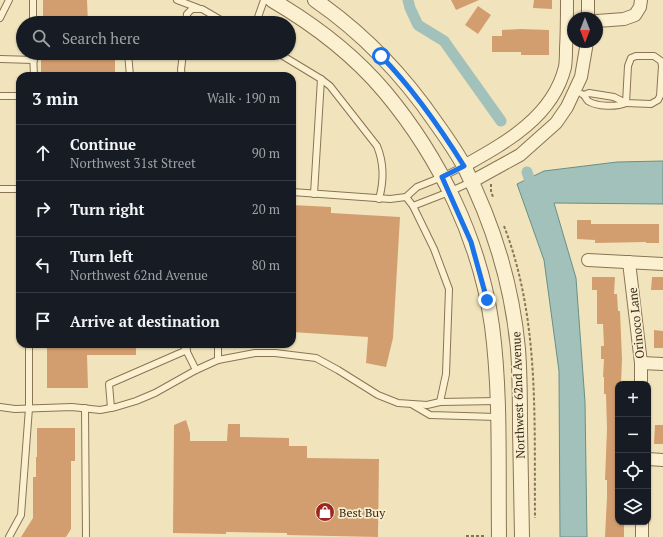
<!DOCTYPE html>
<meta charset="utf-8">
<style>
body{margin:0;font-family:"PT Serif",serif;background:#20242c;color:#f1f3f6}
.controls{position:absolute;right:12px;bottom:12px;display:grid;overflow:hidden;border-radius:8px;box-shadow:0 1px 3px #0004}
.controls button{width:36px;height:36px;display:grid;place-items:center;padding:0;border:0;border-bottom:1px solid #363941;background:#171b24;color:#f1f3f6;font:20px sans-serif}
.compass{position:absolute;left:567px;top:12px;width:36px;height:36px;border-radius:50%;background:#171b24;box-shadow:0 1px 3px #0004;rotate:180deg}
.stop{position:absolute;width:12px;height:12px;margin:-9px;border:3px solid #1a73e8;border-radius:50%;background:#fff}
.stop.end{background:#1a73e8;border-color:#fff;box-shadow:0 1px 4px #0008}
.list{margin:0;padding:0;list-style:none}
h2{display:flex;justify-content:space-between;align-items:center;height:52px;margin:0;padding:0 16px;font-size:17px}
h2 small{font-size:13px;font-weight:400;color:#9ea1a6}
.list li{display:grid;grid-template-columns:26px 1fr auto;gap:12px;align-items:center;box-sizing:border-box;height:56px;padding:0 16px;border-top:1px solid #363941}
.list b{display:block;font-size:15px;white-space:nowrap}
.list p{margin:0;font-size:13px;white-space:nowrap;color:#9ea1a6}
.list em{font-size:13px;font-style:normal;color:#9ea1a6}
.icon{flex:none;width:22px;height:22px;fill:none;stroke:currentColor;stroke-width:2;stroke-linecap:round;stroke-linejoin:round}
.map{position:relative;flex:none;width:663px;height:537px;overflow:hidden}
.search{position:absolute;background:#171b24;box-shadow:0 1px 3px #0004;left:16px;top:16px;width:280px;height:44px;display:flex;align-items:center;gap:10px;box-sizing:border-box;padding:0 14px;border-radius:22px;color:#9ea1a6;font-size:15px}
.panel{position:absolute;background:#171b24;box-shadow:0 1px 3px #0004;left:16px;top:72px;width:280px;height:276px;border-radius:12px}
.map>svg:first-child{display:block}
.water{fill:#a1c1ba;stroke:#689088}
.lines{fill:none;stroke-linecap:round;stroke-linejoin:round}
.canal{stroke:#a1c1ba;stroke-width:11}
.building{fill:#d29e6f}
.service-casing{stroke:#897455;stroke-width:8}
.minor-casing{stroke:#897455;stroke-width:14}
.tertiary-casing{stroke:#897455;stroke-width:16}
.path{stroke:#897455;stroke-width:2;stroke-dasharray:3 2;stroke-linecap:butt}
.service{stroke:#fbf1d0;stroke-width:6}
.minor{stroke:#fbf1d0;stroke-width:12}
.tertiary{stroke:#fbf1d0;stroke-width:14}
.route{stroke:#1a73e8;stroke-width:5}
.labels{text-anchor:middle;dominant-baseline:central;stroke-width:3.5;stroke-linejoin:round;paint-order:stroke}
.street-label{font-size:12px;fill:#382a1b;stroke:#f8edcc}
.poi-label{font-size:12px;fill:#382a1b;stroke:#f8edcc;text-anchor:start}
</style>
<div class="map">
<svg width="663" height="537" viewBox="0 0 663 537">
<rect width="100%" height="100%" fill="#f1e4bc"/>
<path class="water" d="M663,161V204L554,203L576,278L585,402L587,537H560L559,371L544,260L517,184L544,171L617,162Z"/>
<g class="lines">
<g class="canal">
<path d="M408,0L410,8L418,25L444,41L501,121"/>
<path d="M527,172L534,193"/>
</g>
</g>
<g class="building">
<path d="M43,0H87L88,23H43Z"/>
<path d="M451,0H479L456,10Z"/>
<path d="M534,0H552V9L533,8Z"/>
<path d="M478,6L491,15L478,34L465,25Z"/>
<path d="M521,29L549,30V55H521V52H492V36H502V30Z"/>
<rect x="41" y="53" width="74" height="23"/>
<path d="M292,205L331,207V213L400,217L393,338L386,367L366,363L368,337L292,332Z"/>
<path d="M577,220H591V224H659V243H646V242L595,243V240L577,239Z"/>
<path d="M592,277H615L614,294H617L618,311H620L622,359L621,384H618V522H624V537H605L607,497V480H605L607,429L606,394H604V377H603L604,359H601V346H604L603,324H597V290H592Z"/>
<path d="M652,277H663V290H651Z"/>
<path d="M654,330L663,331V348H654Z"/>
<path d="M47,344H136V355H87L88,388H47Z"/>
<path d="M186,420L190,433V441H227L228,424H240V437L289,438V446H307V458L379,459L378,537L287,535V533L226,532V534L173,533L174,425Z"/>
<path d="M655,425H663V444H654Z"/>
<path d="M37,428H75V461H71V529L66,537H21L33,518V477H36V457H37Z"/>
</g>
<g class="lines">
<defs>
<g id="service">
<path d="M33,0V23"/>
<path d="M177,0L198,8"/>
<path d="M0,18L9,0"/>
<path d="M186,23L187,14L192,9H202L226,23"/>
<path d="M256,23L264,0"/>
<path d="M33,53L34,76"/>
<path d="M128,53L130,76"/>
<path d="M278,53L321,79L330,86L377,146C384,163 384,181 379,199"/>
<path d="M0,59L34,60"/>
<path d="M182,76L181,70L183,53"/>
<path d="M582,94C585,95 586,99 588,101C597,107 617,107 626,103"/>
<path d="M584,95L589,93L614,97L626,103L651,104L658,100L660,96L662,66L661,61L654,56H636L631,58L628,66L626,103"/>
<path d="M0,96H20"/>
<path d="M0,189H20"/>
<path d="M292,192L390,199L406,197L417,187L442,177L464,166"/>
<path d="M314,194L321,79"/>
<path d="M406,197L413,206L434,249L449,289L446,374L440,402"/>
<path d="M413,206L449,192L471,182"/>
<path d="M183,344L196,370"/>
<path d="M218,344V360"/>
<path d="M413,405L430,415L497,417"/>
<path d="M0,407L15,409L72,407L100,410L116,407L136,401L155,393L196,370L218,360L255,353H275L316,358L338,370L378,395L398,403L427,405L440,402L497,401"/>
<path d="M85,408L86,537"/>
<path d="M111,408L109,384L187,350"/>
<path d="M9,537L21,515L29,408V344"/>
</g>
<g id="minor">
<path d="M588,0V18"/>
<path d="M597,21L624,19L635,15L640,7L641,0"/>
<path d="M464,166C505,143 553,117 565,67C566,61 566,55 566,49C567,32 567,16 567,0"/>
<path d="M471,182L520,155L556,123L567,107L581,77L587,42"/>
<path d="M588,260L663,264"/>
<path d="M629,262L641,363V384"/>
<path d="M641,363L663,364"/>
<path d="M648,459L663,460"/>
<path d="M642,537V522"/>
</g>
<g id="tertiary">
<path d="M272,0C313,24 354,55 385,92C440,158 480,240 492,326C501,394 498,468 499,537"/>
<path d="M315,0C363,33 403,75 436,123C446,137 456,151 464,166C493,223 512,285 518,349C520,375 520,401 520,428C521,464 521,501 522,537"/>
</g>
</defs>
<use href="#service" class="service-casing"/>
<use href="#minor" class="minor-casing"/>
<use href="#tertiary" class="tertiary-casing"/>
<g class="path">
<path d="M491,184V191L493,197"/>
<path d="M504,226C540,319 534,420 535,518"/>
<path d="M466,536H484"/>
</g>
<use href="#service" class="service"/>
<use href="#minor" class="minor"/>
<use href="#tertiary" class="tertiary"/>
</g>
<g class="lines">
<path class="route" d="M381,56C413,89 439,126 464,166L442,177L471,242L487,300"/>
</g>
<defs>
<symbol id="shop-disc" viewBox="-11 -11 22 22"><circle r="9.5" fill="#9d2621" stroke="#f8edcc"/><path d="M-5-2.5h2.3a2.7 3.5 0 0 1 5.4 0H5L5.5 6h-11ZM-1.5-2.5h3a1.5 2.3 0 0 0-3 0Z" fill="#fff"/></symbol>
</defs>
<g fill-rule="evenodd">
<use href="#shop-disc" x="314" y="501" width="22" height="22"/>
</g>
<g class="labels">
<g class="street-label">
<text transform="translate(636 323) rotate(-96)">Orinoco Lane</text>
<text transform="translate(518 395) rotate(-92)">Northwest 62nd Avenue</text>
</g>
<g class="poi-label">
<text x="339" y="512">Best Buy</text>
</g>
</g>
</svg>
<div class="controls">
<button>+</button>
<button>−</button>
<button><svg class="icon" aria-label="locate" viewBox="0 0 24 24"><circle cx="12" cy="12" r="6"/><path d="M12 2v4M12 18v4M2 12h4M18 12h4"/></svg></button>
<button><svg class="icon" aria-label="layers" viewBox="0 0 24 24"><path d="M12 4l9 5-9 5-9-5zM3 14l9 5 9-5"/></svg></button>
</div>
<svg class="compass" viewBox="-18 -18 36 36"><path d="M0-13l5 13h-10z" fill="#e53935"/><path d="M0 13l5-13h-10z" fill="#9ea1a6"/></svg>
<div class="stop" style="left:381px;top:56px"></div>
<div class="stop end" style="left:487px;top:300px"></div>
<div class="search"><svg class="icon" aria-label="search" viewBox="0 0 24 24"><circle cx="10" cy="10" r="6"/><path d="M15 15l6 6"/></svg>Search here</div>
<section class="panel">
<h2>3 min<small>Walk · 190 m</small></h2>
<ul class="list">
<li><svg class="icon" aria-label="ahead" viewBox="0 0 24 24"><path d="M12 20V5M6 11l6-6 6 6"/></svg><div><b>Continue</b><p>Northwest 31st Street</p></div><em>90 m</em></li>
<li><svg class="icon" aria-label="right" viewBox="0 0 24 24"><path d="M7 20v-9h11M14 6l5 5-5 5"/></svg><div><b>Turn right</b></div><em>20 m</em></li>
<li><svg class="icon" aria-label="left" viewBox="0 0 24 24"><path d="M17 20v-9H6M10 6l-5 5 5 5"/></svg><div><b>Turn left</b><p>Northwest 62nd Avenue</p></div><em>80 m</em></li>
<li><svg class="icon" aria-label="arrive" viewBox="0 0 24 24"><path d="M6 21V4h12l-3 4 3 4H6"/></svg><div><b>Arrive at destination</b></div></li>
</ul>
</section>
</div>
